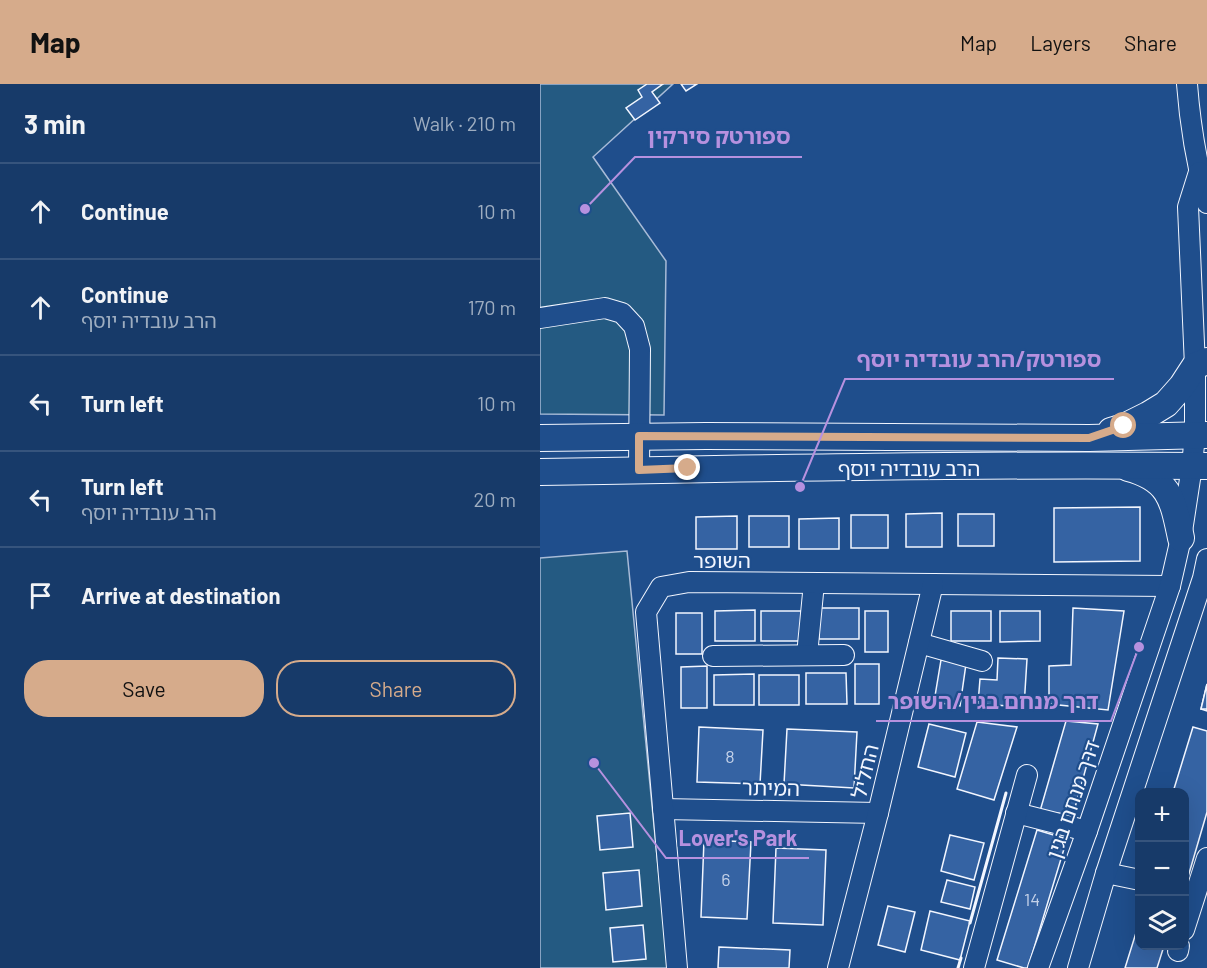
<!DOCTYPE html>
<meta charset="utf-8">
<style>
body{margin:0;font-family:Barlow,"Noto Sans Hebrew",sans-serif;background:#20416f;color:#f1f3f6}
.controls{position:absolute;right:18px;bottom:18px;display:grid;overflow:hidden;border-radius:12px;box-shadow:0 6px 24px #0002}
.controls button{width:54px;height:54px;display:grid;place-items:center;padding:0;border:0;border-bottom:2px solid #36547d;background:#173a69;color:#f1f3f6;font:30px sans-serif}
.stop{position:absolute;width:18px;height:18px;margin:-14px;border:4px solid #d6ab8b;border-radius:50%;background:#fff}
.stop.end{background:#d6ab8b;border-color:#fff;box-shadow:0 2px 6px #0008}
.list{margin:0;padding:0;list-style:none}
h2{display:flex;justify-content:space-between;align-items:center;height:78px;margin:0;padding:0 24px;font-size:26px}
h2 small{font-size:20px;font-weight:400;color:#9eadc0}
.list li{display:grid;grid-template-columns:39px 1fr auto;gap:18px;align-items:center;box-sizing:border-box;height:96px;padding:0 24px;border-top:2px solid #36547d}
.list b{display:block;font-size:22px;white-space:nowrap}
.list p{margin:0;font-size:20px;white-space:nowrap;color:#9eadc0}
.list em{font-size:20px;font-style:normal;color:#9eadc0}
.actions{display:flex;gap:12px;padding:18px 24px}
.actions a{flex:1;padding:14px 0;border:2px solid #d6ab8b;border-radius:24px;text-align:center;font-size:21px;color:#d6ab8b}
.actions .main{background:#d6ab8b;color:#111}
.icon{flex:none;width:33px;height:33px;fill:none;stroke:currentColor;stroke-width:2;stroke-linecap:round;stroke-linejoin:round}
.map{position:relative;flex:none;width:667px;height:884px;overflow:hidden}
header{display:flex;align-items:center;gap:36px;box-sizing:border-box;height:84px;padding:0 30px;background:#d6ab8b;color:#111}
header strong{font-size:28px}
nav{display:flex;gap:33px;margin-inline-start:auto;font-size:21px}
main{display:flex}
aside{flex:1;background:#173a69}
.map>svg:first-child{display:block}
.green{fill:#245a82;stroke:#a8bbd7;stroke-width:1.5}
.building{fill:#3563a3;stroke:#f2f6ff;stroke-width:1.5}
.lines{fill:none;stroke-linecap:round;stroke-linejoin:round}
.minor-casing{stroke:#f2f6ff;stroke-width:22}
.major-casing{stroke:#f2f6ff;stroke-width:28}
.minor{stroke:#1f4e8c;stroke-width:20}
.major{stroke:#1f4e8c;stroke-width:26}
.wall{stroke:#f2f6ff;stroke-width:3}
.route{stroke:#d6ab8b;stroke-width:8}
.labels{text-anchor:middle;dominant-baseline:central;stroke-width:4.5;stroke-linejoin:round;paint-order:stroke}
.number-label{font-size:18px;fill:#c3d1e8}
.street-label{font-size:21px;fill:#f2f6ff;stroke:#1f4e8c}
.leader{fill:none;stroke:#b691df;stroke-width:2}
.callout-dot{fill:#b691df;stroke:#1f4e8c;stroke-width:2}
.callout-label{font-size:22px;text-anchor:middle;font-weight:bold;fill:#b691df;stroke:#1f4e8c;stroke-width:4.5;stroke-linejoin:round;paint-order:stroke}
</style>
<header>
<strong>Map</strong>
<nav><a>Map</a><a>Layers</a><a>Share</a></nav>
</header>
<main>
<aside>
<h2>3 min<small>Walk · 210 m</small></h2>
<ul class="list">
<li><svg class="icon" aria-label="ahead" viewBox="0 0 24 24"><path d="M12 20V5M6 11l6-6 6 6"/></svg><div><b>Continue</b></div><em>10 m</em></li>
<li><svg class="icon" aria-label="ahead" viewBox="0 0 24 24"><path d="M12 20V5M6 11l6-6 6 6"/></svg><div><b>Continue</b><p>הרב עובדיה יוסף</p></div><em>170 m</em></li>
<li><svg class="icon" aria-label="left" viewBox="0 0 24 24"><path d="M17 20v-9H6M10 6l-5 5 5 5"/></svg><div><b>Turn left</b></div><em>10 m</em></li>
<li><svg class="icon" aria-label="left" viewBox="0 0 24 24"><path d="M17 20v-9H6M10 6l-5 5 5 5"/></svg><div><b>Turn left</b><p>הרב עובדיה יוסף</p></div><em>20 m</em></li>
<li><svg class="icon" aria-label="arrive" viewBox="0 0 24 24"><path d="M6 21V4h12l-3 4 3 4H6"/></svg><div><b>Arrive at destination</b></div></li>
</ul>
<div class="actions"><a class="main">Save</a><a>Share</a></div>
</aside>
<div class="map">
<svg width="667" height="884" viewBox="0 0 667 884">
<rect width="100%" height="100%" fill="#1f4e8c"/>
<g class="green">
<path d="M0,0H133L53,73L126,177L124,331L0,330Z"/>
<path d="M87,467L128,884H0V474Z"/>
</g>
<g class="building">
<path d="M107,0H123L112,8L120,19L95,36L86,24L102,13L98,6Z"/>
<path d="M141,0H157L146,7Z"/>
<path d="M600,423V477L514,478V424Z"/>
<path d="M402,429V463H366V430Z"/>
<rect x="418" y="430" width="36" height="32"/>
<rect x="311" y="431" width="37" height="33"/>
<path d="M197,432V465H156V433Z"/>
<rect x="209" y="432" width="40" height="31"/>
<path d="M299,434V465H259V435Z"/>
<rect x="279" y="524" width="40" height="31"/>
<path d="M533,524L584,527L568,626L509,620V582L531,581Z"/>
<path d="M215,526V557H175V527Z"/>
<rect x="221" y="527" width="40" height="30"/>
<rect x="325" y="527" width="23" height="41"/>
<rect x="411" y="527" width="40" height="30"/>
<path d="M460,527H500V557L460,558Z"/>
<rect x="136" y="529" width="26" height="41"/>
<path d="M458,574L487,575L484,623L438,620L440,595L457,596Z"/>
<path d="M401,576L426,580L420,622L394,618Z"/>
<rect x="315" y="580" width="24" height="40"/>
<path d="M167,582V624H141V583Z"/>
<path d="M266,589H306L307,620H266Z"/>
<path d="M214,590V621H174V591Z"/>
<rect x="219" y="591" width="40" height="30"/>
<path d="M667,600V627L661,625Z"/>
<path d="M667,600V625H661Z"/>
<path d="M526,637L558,640L533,731L500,727Z"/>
<path d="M437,638L477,643L454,716L417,705Z"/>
<path d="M389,640L426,649L415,693L378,683Z"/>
<path d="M159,643L223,646L220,700L157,698Z"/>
<path d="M653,643L667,647V728L648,793L644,792V708H633Z"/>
<path d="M247,645L317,648L314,704L244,700Z"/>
<path d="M90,729L93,763L60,766L57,732Z"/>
<path d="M497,746L527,755L488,884H484L457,876Z"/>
<path d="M410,751L444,759L434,796L401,787Z"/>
<path d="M164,756L211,758L207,835L161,833Z"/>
<path d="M236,764L286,766L283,841L233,839Z"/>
<path d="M99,786L102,822L66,826L63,789Z"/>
<path d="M407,796L435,803L430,825L401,818Z"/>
<path d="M348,822L375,828L365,868L338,861Z"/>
<path d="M390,827L430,837L420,876L381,866Z"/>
<path d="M600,836V862H624L617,884H585Z"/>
<path d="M103,841L106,875L73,878L70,844Z"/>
<path d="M179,863L250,866L249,884H178Z"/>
</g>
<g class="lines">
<defs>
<g id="minor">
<path d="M647,0C650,40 657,81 667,119"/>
<path d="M0,234L65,224L82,229L94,242L100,265L99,386"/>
<path d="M379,559L442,577"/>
<path d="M267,571L274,499"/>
<path d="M173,572L304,571"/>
<path d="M123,725L338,729"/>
<path d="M476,729L547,747"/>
<path d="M566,789L600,796"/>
<path d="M644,846L667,774"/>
<path d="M638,867L639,862"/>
<path d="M137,884L106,528L121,503L149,498L630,502"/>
<path d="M298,884L338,729L393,500"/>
<path d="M434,884L487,691"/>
<path d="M498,884L547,747L630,502L641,454L652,382L655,350V282L648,123L659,88"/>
<path d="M538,884L566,789L663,494L667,475"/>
</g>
<g id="major">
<path d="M571,347L584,343L608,331L626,320L642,302L655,282L667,277"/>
<path d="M0,354L166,352L549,354L667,351"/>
<path d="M588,384C630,395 633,416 641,454"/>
<path d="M0,388C222,384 445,380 667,382"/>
</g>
</defs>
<use href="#minor" class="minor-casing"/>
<use href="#major" class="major-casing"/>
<use href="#minor" class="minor"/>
<use href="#major" class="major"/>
<g class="wall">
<path d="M430,839L466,709"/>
<path d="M418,884L421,874"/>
</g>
</g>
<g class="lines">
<path class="route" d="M148,384L99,386V352L549,354L584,342"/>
</g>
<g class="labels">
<g class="number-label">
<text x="190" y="672">8</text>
<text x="186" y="795">6</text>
<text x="492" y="815">14</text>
</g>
<g class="street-label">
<text x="369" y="383">הרב עובדיה יוסף</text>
<text x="182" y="475">השופר</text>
<text transform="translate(324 687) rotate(-76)">החליל</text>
<text transform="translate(231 703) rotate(1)">המיתר</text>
<text transform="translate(532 715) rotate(-71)">דרך מנחם בגין</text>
</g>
</g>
<path class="leader" d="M45 125L95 73H262M260 403L305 295H574M599 563L571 637H336M54 679L126 774H269"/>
<g class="callout-dot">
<circle cx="45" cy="125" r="6"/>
<circle cx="260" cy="403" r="6"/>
<circle cx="599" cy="563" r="6"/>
<circle cx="54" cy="679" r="6"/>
</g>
<g class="callout-label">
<text x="179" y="60">ספורטק סירקין</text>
<text x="439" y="283">ספורטק/הרב עובדיה יוסף</text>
<text x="453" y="625">דרך מנחם בגין/השופר</text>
<text x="198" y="762">Lover's Park</text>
</g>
</svg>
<div class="controls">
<button>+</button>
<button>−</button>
<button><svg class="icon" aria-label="layers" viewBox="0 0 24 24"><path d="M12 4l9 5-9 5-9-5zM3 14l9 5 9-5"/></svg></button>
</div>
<div class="stop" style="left:584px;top:342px"></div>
<div class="stop end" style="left:148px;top:384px"></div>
</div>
</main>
